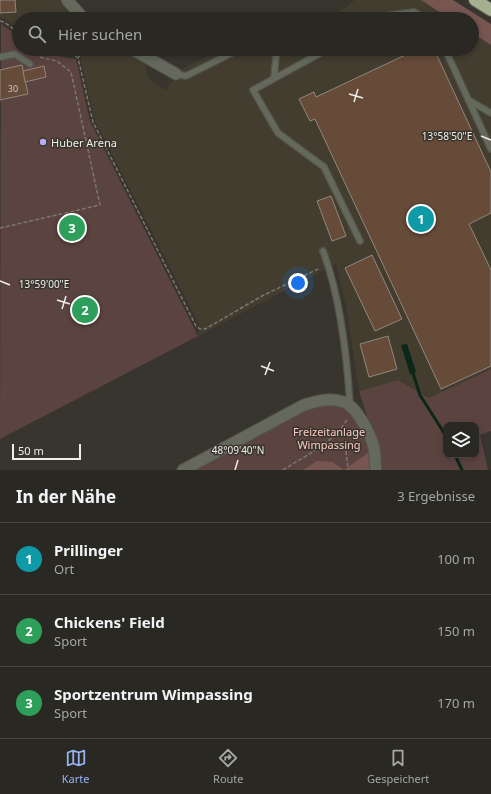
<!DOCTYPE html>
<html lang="de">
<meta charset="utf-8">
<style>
body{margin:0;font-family:"Noto Sans",sans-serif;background:#35342f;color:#f1f3f6}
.controls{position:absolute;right:12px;bottom:12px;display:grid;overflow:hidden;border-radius:8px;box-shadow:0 2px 6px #0003}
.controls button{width:36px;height:36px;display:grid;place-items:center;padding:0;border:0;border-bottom:1px solid #454440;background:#292822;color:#f1f3f6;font:20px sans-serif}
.scale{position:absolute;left:12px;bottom:10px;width:69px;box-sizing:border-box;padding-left:4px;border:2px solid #f0eee9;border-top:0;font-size:11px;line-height:14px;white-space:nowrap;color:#f0eee9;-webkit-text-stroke:3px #37352d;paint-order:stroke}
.you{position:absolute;left:298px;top:283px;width:14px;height:14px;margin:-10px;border:3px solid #fff;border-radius:50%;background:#1a73e8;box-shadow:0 0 0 6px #1a73e833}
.badge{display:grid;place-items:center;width:26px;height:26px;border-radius:50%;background:#95b2f1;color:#fff;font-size:13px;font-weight:700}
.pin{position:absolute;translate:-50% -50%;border:2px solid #fff;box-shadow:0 1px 4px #0006}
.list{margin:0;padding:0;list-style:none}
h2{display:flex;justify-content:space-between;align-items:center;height:52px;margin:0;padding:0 16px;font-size:17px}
h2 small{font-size:13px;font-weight:400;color:#a5a6a5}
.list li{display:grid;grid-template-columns:26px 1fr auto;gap:12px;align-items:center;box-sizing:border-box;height:72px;padding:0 16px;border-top:1px solid #454440}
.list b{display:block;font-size:15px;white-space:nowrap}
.list p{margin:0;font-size:13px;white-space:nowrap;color:#a5a6a5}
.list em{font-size:13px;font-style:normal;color:#a5a6a5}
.icon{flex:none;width:22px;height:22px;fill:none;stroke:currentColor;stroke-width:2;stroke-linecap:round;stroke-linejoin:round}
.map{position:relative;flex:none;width:491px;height:470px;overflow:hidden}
.search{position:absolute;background:#292822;box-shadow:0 2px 6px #0003;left:12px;right:12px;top:12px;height:44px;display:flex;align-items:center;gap:10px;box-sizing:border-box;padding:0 14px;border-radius:22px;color:#a5a6a5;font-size:15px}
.sheet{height:268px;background:#292822}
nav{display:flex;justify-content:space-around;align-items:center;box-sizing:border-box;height:56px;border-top:1px solid #454440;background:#292822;font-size:11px;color:#a5a6a5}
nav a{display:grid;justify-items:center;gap:2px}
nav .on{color:#95b2f1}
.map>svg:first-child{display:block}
.built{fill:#423d2f}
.green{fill:#5b4340;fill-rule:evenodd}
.forest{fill:#775551}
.water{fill:#0b2717}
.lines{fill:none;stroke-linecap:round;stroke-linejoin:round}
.stream{stroke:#0b2717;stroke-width:3}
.building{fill:#654b38;stroke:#908781}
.lane-casing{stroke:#55534b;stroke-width:8}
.street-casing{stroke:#55534b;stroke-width:13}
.highway-casing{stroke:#55534b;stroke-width:14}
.path{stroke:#797770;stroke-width:1.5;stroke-dasharray:4 2;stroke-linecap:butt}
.lane{stroke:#64695c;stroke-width:5.5}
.street{stroke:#64695c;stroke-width:11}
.highway{stroke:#a3af8f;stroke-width:12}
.ticks{fill:none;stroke:#f0eee9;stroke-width:1.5}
.poi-dot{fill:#b4acf9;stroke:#37352d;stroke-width:1.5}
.labels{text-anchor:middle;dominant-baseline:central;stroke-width:3;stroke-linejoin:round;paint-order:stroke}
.number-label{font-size:9px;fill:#cdc5bd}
.poi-label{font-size:11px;fill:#f0eee9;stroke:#37352d;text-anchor:start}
.park-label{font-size:11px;fill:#fdc8c2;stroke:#37352d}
.ticks-label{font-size:10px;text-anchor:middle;fill:#f0eee9;stroke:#37352d;stroke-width:3;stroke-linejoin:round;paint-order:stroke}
</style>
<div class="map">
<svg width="491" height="470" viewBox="0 0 491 470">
<rect width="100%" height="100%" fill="#37352d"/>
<g class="built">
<path d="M0,0H59L76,19H19V30L6,19L0,18Z"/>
<path d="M355,0H421L450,19H330Z"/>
<path d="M472,33L491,45V369L429,398L398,380L359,391L347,311L336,264L198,336L199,324L94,119L81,61V56L88,49H123L144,61L149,79L166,90L180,70L222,49H472Z"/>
</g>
<g class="green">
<path d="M1,24L19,37V49H34L40,53L76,59L90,121L198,336L0,439Z"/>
<path d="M491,369V431L480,435L488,470H379L371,429L359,391L398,380L429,398ZM446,425H476V455H446Z"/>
<path d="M333,405C337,407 343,408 348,410C367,422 369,450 371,470H189L307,408Z"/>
</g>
<g class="forest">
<path d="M421,0H453L491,24V45L472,33V19H450Z"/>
<path d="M369,452L371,470H344Z"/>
<path d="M317,461L333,462L344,470H303Z"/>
</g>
<path class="water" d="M407,344L416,372L410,374L401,345Z"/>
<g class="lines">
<g class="stream">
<path d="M412,370L420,395L446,436"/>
<path d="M455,455L462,470"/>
</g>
</g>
<g class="building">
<path d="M0,0H15L16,12L0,13Z"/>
<path d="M398,49H418L402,57Z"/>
<path d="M418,49H434L491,172V213L469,224L491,270V366L441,389L315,119L310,121L299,99L314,92L316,97Z"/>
<path d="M22,65L28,94L0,100V70Z"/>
<path d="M44,66L46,77L25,82L23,71Z"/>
<path d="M331,196L346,236L332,241L317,201Z"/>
<path d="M372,255L402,319L375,331L345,268Z"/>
<path d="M388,336L397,369L369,377L360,344Z"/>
</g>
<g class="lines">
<defs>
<g id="lane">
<path d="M383,19L390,15L414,12L426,19"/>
<path d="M271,49L276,56L274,78"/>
<path d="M328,49L253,90L278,133L324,167L360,241"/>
<path d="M445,49L491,149"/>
<path d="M0,57L15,54L30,64"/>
<path d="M176,74L186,76L240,49"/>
<path d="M470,101L491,113"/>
<path d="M323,251C340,296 347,357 350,405"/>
</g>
<g id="street">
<path d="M67,0L84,19"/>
<path d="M132,49L176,74"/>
<path d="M183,470L304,405C317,401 331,397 344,402C357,407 371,435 374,448C375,455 375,463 376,470"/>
</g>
<path id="highway" d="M475,0L491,10"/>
</defs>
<use href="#lane" class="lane-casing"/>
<use href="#street" class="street-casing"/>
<use href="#highway" class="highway-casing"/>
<g class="path">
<path d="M0,21L4,22L19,33"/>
<path d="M40,50L74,55L78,58L93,122L196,326L200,329H205L262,296L320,268"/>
<path d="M78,58L85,49"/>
<path d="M0,228L100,205L71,72L57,61L39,57L40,50"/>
<path d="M346,451L348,470"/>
<path d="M283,470C306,455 334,443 348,418"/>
</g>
<use href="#lane" class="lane"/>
<use href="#street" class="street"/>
<use href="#highway" class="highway"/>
</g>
<path class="ticks" d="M349,94L363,98M354,102L358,89M481,136L491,140M0,281L10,285M57,300L70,304M62,309L66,296M261,366L274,371M265,375L270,362M235,470L238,460"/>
<circle class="poi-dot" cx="43" cy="142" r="4"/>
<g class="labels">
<g class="number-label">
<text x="13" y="88">30</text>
</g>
<g class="poi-label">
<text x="51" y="142">Huber Arena</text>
</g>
<g class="park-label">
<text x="329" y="431">Freizeitanlage<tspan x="329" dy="13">Wimpassing</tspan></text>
</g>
</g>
<g class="ticks-label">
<text x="447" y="140">13°58'50"E</text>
<text x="44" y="288">13°59'00"E</text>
<text x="238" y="454">48°09'40"N</text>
</g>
</svg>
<div class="controls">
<button><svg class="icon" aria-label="layers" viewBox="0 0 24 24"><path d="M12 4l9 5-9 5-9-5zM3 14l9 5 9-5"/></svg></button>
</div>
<div class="scale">50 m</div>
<div class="you"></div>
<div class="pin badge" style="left:421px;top:219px;background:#0f9aa8">1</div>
<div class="pin badge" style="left:85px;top:310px;background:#2e9e5b">2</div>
<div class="pin badge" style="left:72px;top:228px;background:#2e9e5b">3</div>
<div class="search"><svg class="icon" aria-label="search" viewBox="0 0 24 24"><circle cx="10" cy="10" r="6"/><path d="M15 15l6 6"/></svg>Hier suchen</div>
</div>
<section class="sheet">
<h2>In der Nähe<small>3 Ergebnisse</small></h2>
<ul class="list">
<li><span class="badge" style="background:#0f9aa8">1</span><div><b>Prillinger</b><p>Ort</p></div><em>100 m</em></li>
<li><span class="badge" style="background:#2e9e5b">2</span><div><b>Chickens' Field</b><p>Sport</p></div><em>150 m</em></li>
<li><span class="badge" style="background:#2e9e5b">3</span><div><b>Sportzentrum Wimpassing</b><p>Sport</p></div><em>170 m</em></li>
</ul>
</section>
<nav>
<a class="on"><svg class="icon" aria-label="map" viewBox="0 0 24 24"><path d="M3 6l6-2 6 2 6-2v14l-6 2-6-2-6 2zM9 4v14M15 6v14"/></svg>Karte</a>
<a><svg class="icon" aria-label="directions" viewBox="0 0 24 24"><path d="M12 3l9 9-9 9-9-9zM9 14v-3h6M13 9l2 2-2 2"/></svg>Route</a>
<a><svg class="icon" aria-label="saved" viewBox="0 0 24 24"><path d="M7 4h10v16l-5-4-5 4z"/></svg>Gespeichert</a>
</nav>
